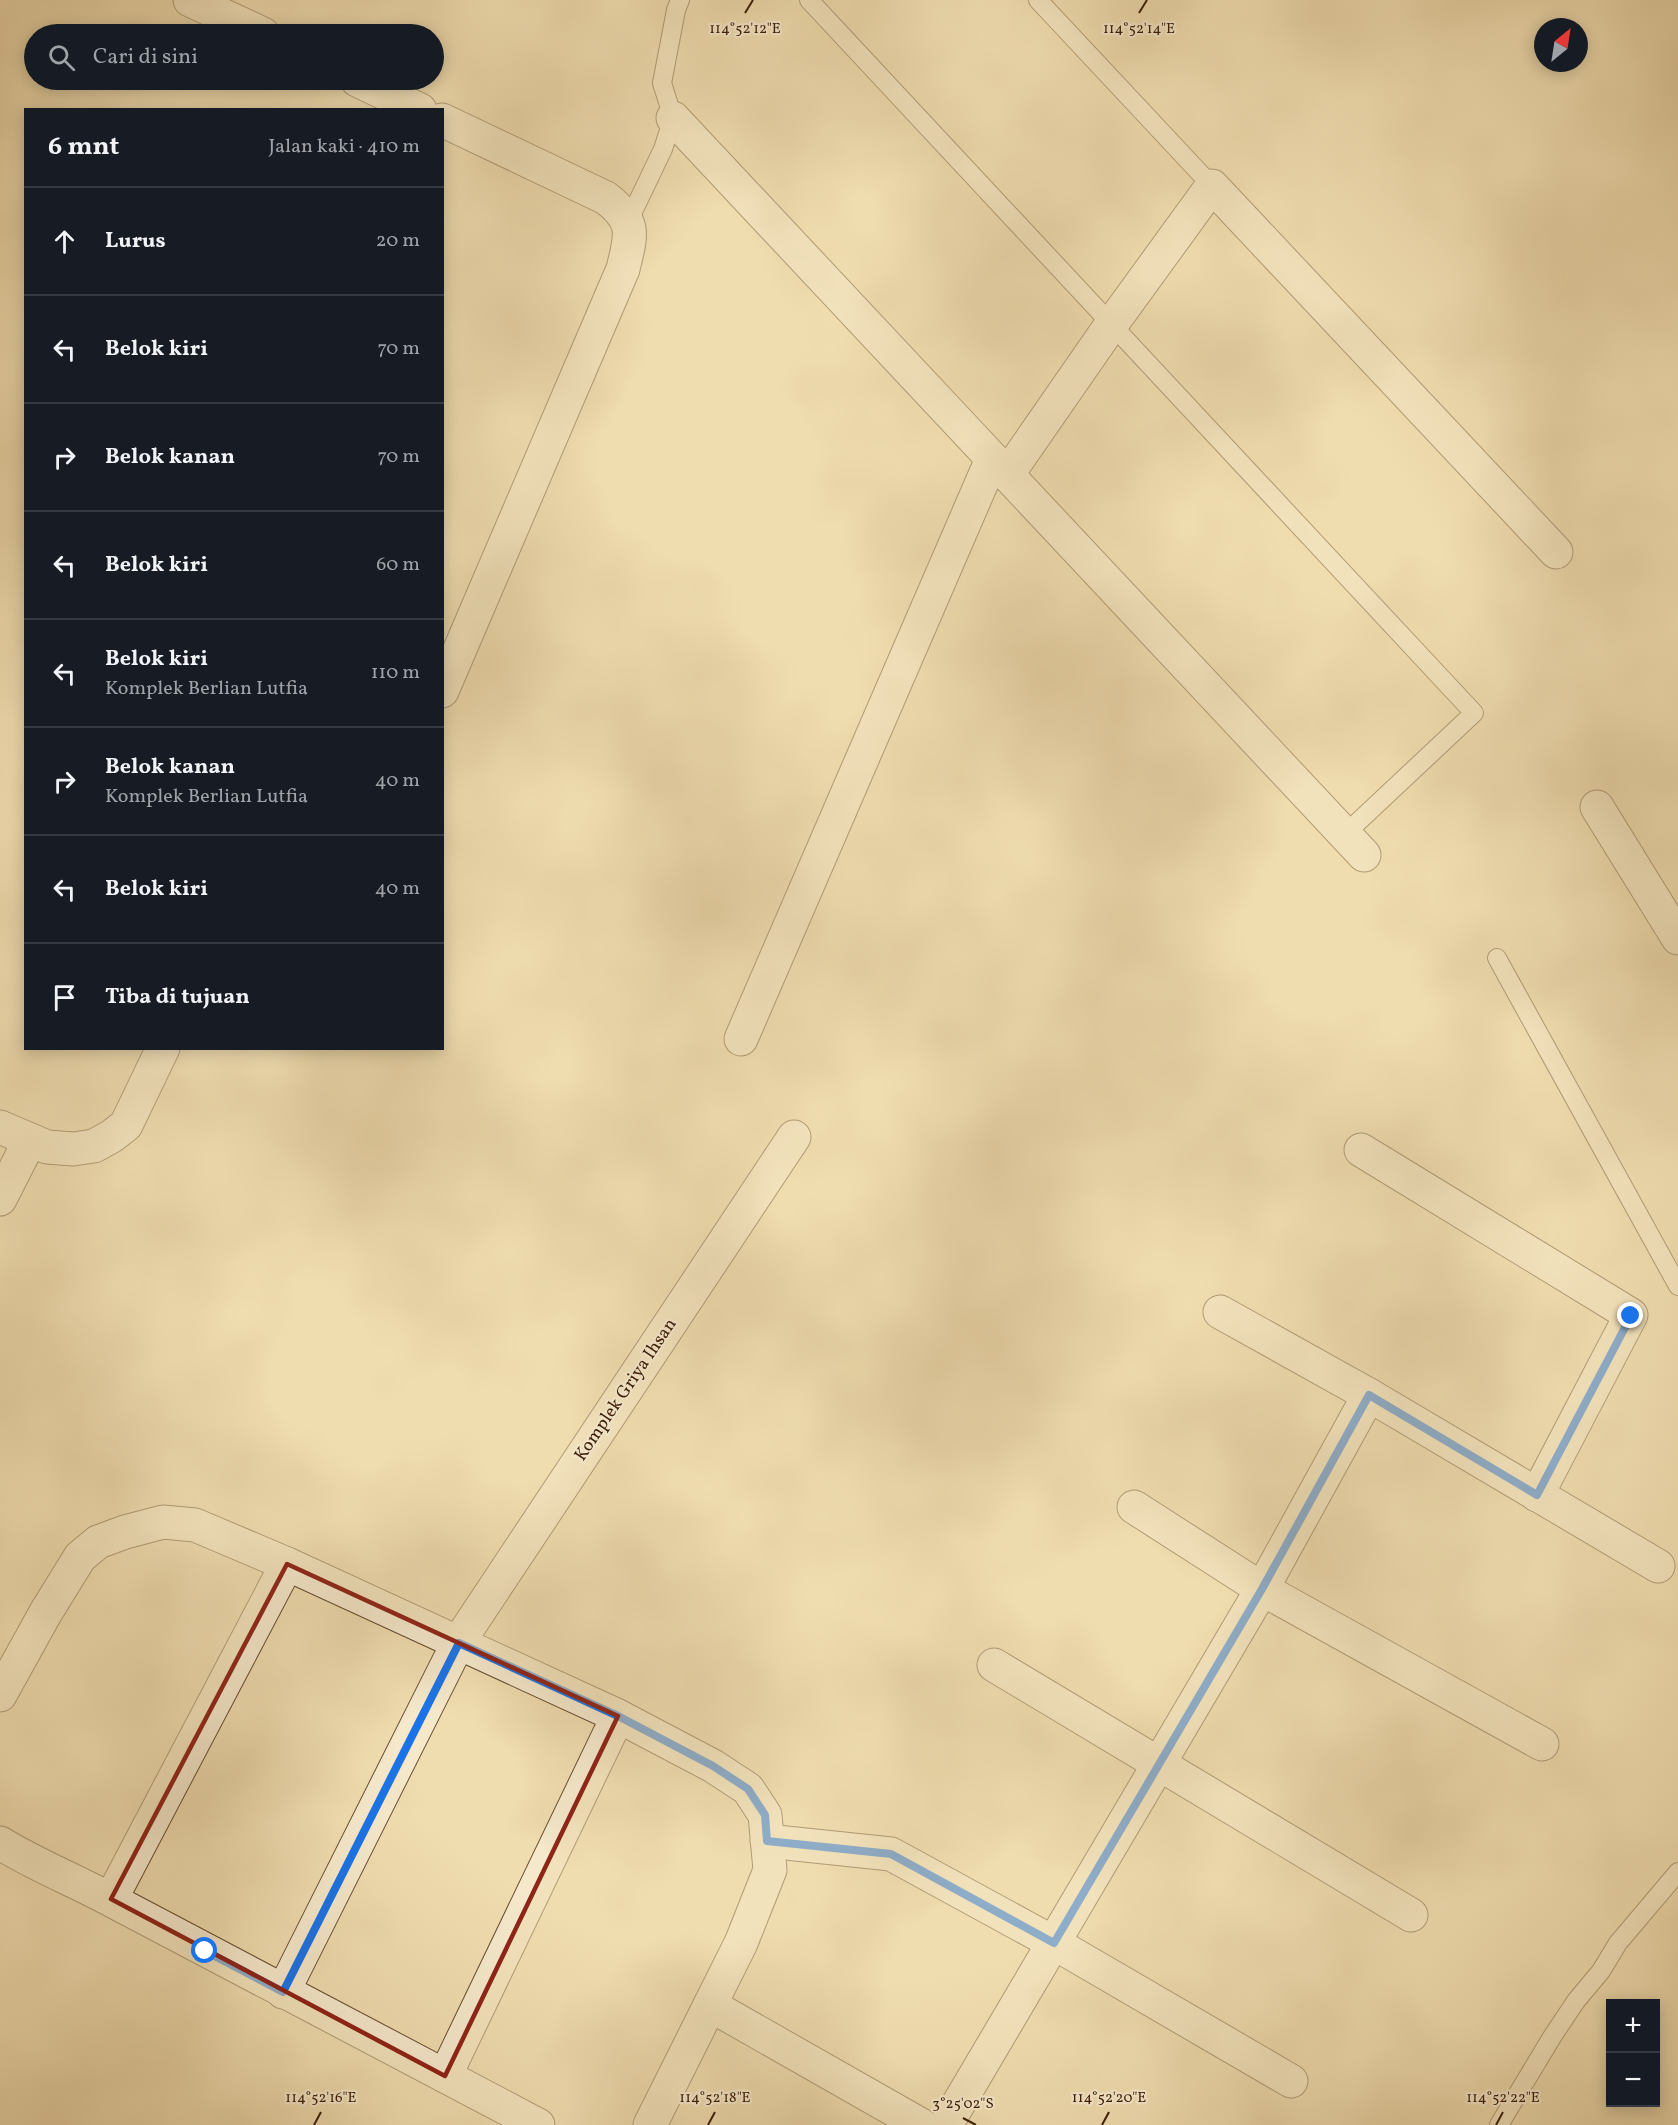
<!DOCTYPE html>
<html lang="id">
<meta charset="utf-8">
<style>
body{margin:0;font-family:Vollkorn,serif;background:#242831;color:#f1f3f6}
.controls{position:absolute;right:18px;bottom:18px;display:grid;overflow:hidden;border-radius:0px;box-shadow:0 3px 15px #0003}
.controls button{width:54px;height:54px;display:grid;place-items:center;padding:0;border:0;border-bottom:2px solid #363941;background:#171b24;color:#f1f3f6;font:30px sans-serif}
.compass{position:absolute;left:1534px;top:18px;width:54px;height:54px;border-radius:50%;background:#171b24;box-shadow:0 3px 15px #0003;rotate:30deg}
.stop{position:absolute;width:18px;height:18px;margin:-14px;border:4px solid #1a73e8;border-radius:50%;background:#fff}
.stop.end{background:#1a73e8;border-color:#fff;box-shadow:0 2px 6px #0008}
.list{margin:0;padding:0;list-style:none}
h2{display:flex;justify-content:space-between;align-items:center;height:78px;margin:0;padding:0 24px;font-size:26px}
h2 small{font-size:20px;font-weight:400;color:#9ea1a6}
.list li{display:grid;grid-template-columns:39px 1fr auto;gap:18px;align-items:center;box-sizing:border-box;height:108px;padding:0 24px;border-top:2px solid #363941}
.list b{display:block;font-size:22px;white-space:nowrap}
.list p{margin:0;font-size:20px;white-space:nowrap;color:#9ea1a6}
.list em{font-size:20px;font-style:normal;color:#9ea1a6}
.icon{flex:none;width:33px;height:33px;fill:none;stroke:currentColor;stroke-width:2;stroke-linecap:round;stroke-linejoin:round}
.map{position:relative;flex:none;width:1678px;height:2125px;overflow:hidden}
.search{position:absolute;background:#171b24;box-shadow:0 3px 15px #0003;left:24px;top:24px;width:420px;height:66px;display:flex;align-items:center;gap:15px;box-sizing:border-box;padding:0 21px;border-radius:33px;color:#9ea1a6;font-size:22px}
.panel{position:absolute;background:#171b24;box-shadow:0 3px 15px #0003;left:24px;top:108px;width:420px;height:942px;border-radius:0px}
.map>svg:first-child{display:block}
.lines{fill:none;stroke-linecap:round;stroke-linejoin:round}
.service-casing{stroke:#684d31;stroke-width:20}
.minor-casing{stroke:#684d31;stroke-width:35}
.service{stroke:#f5e8cb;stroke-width:18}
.minor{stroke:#f5e8cb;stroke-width:33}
.route{stroke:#1a73e8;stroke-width:8}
.marked{fill:none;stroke:#8f2418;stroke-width:4.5;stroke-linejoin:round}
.ticks{fill:none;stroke:#3b1d07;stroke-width:2}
.labels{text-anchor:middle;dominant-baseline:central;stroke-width:4.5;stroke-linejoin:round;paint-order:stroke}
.street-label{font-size:18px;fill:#3b1d07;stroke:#f5e8cb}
.ticks-label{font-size:15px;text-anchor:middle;fill:#3b1d07;stroke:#f5e8cb;stroke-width:4.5;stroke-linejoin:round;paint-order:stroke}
</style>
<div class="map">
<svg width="1678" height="2125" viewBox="0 0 1678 2125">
<rect width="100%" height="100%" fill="#efdcaf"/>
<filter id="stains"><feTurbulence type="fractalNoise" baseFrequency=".00333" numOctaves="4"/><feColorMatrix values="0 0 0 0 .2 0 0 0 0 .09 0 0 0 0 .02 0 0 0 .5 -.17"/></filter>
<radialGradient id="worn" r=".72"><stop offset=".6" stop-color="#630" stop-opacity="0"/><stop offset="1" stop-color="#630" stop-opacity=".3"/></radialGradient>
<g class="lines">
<defs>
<g id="service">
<path d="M809,0L1474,713L1344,835"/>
<path d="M1038,0L1212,186"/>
<path d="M628,222L663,149L673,118L662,83L676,10L680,0"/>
<path d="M1497,958L1678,1286"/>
<path d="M1499,2125L1552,2037L1576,2001L1601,1971L1618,1943L1678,1872"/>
</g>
<g id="minor">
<path d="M190,0L263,34"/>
<path d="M357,80L420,110"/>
<path d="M673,118L1364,855"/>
<path d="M442,120L606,198C637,222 631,235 623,269L442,691"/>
<path d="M1007,475L1111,325L1212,186L1556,552"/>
<path d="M1597,807L1678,938"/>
<path d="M741,1039L992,459"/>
<path d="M0,1127L47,1147L73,1149L94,1146L112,1136L126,1125L163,1048"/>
<path d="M1361,1150L1631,1315L1537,1495"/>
<path d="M0,1199L30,1140"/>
<path d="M1220,1312L1369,1395"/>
<path d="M1134,1507L1262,1589L1542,1744"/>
<path d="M994,1665L1411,1915"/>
<path d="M0,1695L46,1612L80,1557L98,1542L125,1532L163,1522L195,1525L287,1564L618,1716L713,1766L748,1789L765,1815L770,1870L741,1943L650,2125"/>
<path d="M767,1841L891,1854L1054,1943L1291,2081"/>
<path d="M0,1843C36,1865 76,1881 113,1901C255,1976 396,2050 538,2125"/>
<path d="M111,1899L287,1564"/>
<path d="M283,1992L458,1643L794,1137"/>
<path d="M710,2005L921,2125"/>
<path d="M445,2076L618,1716"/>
<path d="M946,2125L1262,1589L1369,1395L1658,1566"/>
</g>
</defs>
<use href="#service" class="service-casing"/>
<use href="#minor" class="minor-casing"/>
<use href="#service" class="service"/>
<use href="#minor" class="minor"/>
</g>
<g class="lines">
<path class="route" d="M205,1951L283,1992L459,1643L618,1716L713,1766L748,1789L765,1815L767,1841L891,1854L1054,1943L1262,1589L1369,1395L1537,1495L1631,1316"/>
</g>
<path d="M0 0H1678V2125H0ZM287,1564L618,1716L445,2076L111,1899Z" fill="#efdcaf" fill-opacity=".55" fill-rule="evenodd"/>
<path class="marked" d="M287,1564L618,1716L445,2076L111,1899Z"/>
<path class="ticks" d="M745,13L753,0M1139,13L1147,0M963,2118L976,2125M314,2125L321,2112M708,2125L715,2112M1102,2125L1109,2112M1496,2125L1503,2112"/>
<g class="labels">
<g class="street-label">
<text transform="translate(626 1390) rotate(-56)">Komplek Griya Ihsan</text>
</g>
</g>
<g class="ticks-label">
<text x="745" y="33">114°52'12"E</text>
<text x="1139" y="33">114°52'14"E</text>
<text x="321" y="2102">114°52'16"E</text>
<text x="715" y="2102">114°52'18"E</text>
<text x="1109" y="2102">114°52'20"E</text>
<text x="1503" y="2102">114°52'22"E</text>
<text x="963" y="2108">3°25'02"S</text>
</g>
<rect width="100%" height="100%" filter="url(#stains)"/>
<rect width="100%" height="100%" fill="url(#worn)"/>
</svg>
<div class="controls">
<button>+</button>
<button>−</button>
</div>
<svg class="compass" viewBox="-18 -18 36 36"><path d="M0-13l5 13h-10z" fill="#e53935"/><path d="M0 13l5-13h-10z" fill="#9ea1a6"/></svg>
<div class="stop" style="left:205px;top:1951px"></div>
<div class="stop end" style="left:1631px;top:1316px"></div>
<div class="search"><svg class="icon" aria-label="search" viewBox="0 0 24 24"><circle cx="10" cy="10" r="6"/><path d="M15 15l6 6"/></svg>Cari di sini</div>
<section class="panel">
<h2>6 mnt<small>Jalan kaki · 410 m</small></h2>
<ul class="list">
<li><svg class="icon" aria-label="ahead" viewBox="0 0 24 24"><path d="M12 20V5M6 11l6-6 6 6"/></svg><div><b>Lurus</b></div><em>20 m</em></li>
<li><svg class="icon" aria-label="left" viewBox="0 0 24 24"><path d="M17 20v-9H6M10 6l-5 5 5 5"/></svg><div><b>Belok kiri</b></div><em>70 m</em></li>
<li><svg class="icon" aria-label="right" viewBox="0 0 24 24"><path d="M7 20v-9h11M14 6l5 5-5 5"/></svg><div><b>Belok kanan</b></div><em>70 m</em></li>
<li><svg class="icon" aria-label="left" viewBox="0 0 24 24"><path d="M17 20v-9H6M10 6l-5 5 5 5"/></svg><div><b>Belok kiri</b></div><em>60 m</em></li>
<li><svg class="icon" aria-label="left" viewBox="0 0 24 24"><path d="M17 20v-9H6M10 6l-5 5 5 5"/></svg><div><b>Belok kiri</b><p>Komplek Berlian Lutfia</p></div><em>110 m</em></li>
<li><svg class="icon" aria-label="right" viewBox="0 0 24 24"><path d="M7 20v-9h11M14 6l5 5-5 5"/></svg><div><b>Belok kanan</b><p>Komplek Berlian Lutfia</p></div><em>40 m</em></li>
<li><svg class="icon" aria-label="left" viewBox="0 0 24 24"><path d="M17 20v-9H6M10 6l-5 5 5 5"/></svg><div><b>Belok kiri</b></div><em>40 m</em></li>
<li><svg class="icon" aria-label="arrive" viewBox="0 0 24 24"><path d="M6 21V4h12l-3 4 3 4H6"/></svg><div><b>Tiba di tujuan</b></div></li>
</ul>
</section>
</div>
